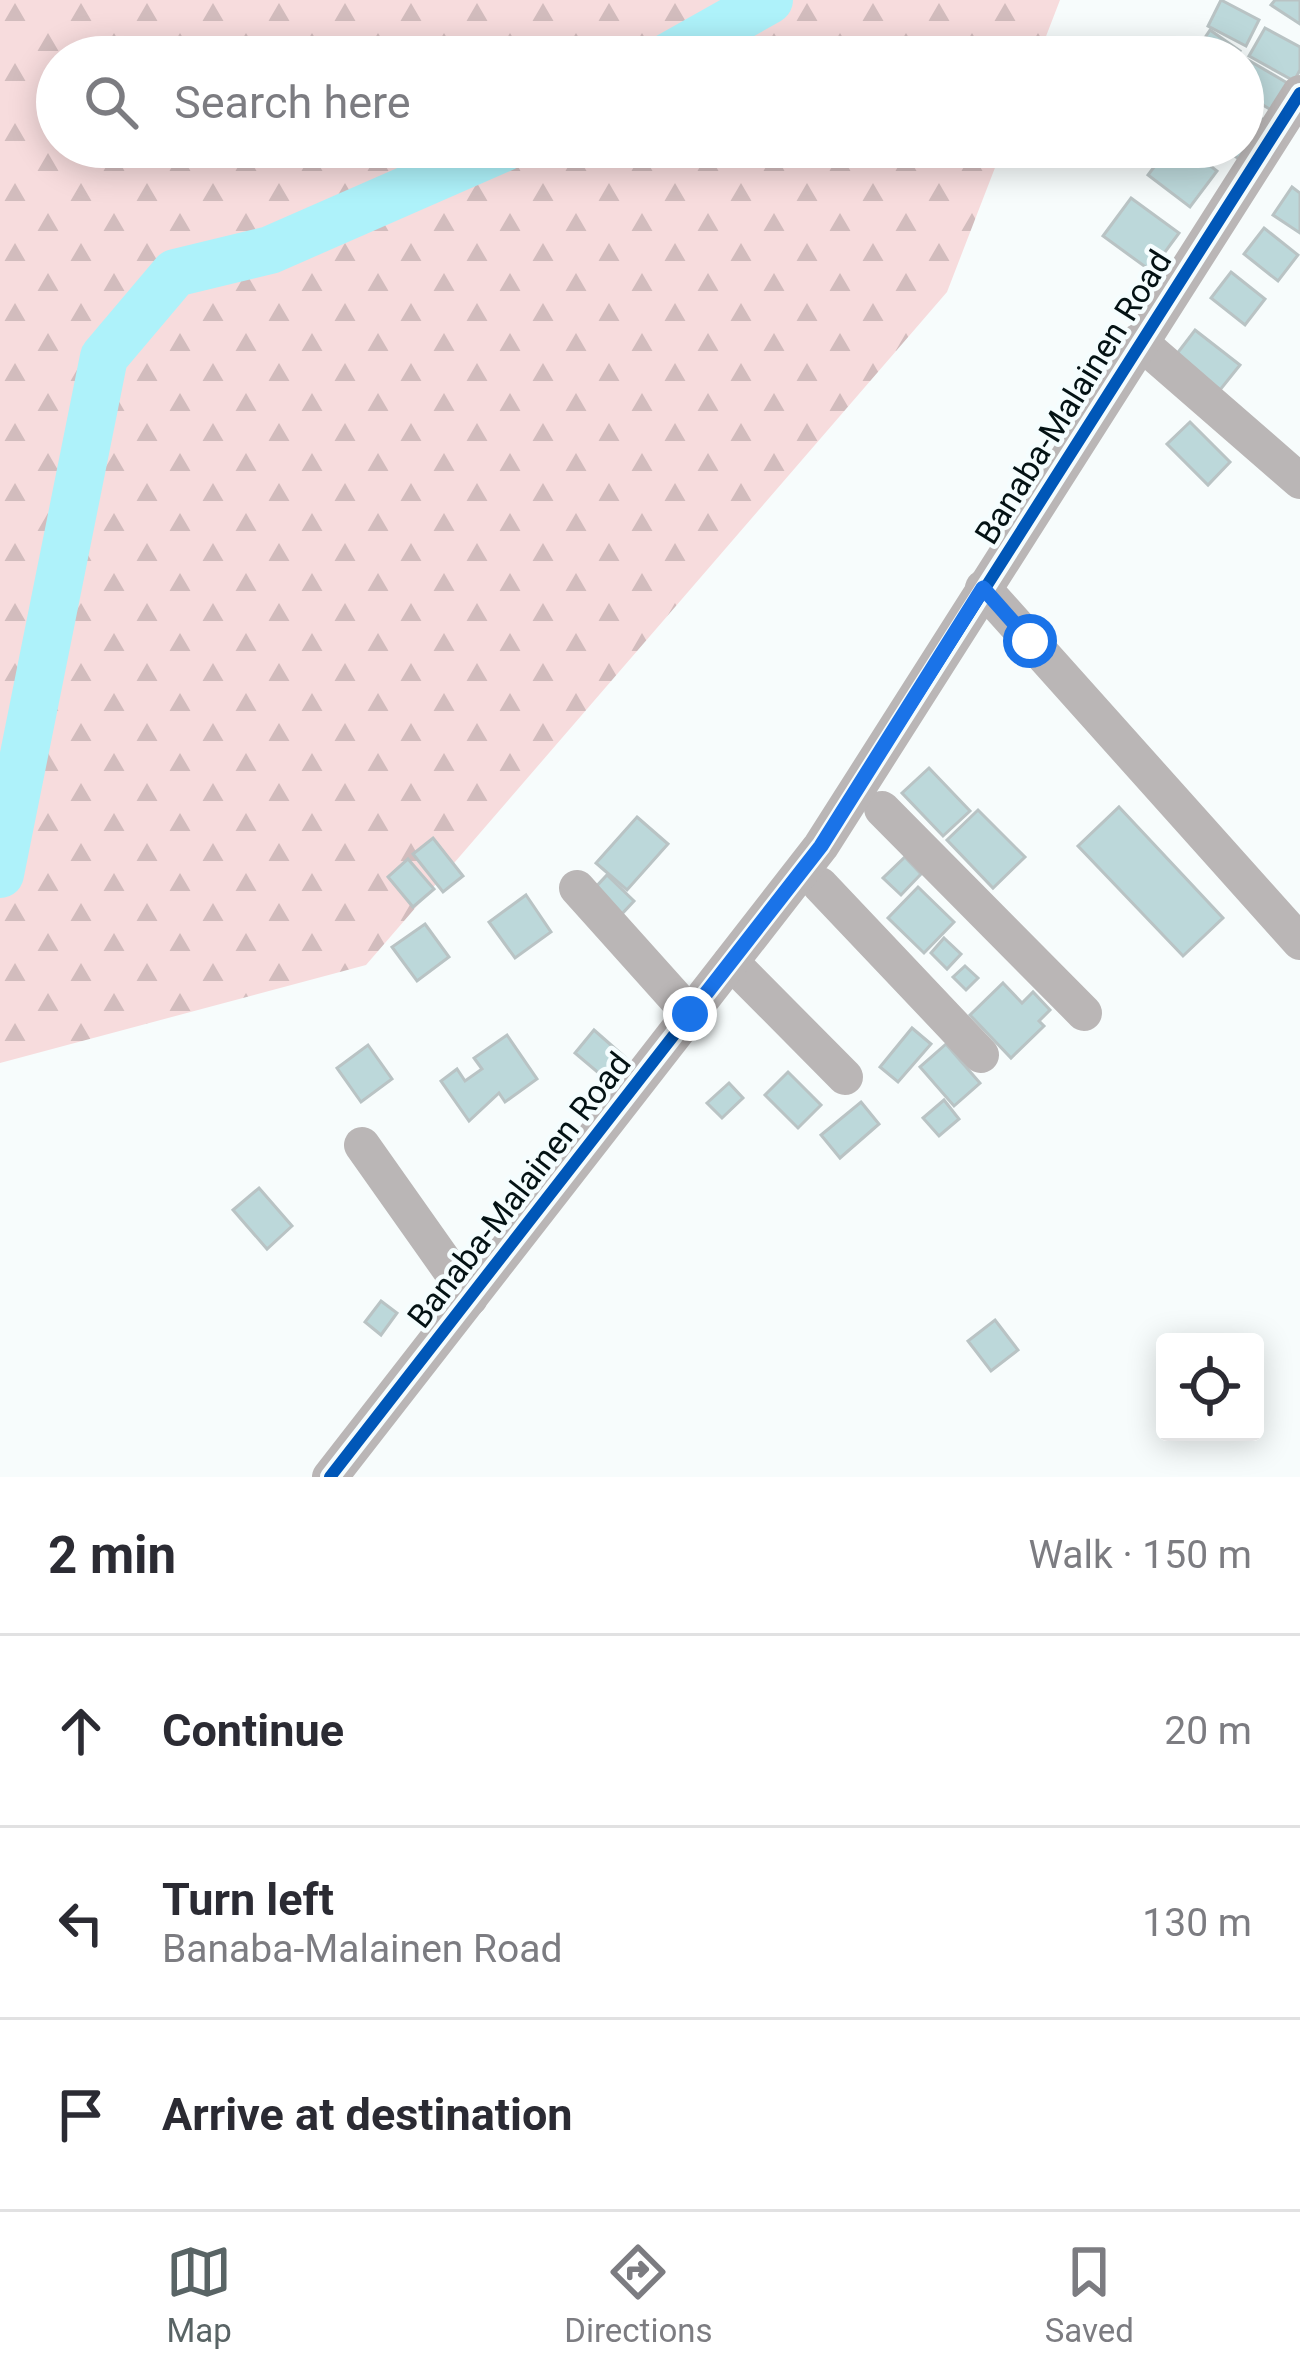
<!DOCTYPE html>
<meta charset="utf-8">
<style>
body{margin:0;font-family:Roboto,sans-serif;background:#f2f2f3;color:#2b2b33}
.controls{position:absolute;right:36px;bottom:36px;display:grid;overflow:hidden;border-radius:12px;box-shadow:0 6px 30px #0003}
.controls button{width:108px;height:108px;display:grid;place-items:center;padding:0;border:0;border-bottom:3px solid #e1e1e2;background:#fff;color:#2b2b33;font:60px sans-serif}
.stop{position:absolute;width:36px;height:36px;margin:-27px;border:9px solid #1a73e8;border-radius:50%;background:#fff}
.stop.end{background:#1a73e8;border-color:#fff;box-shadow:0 3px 12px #0008}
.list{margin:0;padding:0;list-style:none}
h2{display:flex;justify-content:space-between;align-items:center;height:156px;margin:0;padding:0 48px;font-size:51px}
h2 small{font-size:39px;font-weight:400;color:#7c7c81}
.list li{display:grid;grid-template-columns:78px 1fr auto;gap:36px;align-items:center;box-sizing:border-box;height:192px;padding:0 48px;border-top:3px solid #e1e1e2}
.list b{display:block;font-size:45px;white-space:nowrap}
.list p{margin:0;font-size:39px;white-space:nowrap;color:#7c7c81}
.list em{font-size:39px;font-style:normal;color:#7c7c81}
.icon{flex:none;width:66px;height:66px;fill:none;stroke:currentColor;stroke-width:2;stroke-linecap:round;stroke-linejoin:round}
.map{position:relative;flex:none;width:1300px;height:1477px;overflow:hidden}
.search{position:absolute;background:#fff;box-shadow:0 6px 30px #0003;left:36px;right:36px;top:36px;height:132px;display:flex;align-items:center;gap:30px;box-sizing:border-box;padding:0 42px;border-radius:66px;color:#7c7c81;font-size:45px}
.sheet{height:732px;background:#fff}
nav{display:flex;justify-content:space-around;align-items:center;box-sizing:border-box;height:168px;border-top:3px solid #e1e1e2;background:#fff;font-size:33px;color:#7c7c81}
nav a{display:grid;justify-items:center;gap:6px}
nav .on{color:#596465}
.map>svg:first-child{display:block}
.forest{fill:url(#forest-firs)}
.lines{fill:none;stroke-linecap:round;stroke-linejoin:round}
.river{stroke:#aef2fa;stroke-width:48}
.building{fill:#bcd8da;stroke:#b9c3c4;stroke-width:3}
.minor{stroke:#bab6b6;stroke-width:36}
.cycleway-casing{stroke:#f5fdfe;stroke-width:20}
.cycleway{stroke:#0057b8;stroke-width:12}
.route{stroke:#1a73e8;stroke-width:15}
.labels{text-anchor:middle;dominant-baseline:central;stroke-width:9;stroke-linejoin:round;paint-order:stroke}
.street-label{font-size:33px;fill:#041214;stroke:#f5fdfe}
</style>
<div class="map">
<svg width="1300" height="1477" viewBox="0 0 1300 1477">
<defs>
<pattern id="forest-firs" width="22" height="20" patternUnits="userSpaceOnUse" patternTransform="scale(3)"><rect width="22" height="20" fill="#f7dcdd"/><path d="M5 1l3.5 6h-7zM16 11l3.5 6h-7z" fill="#d2bcbd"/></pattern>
</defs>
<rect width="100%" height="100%" fill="#f7fcfc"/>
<path class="forest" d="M0,0H1060L1038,57H57V147H1003L947,292L366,965L0,1063Z"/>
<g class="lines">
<g class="river">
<path d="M668,57L769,0"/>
<path d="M0,874L104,357L175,273L270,250L505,147"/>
</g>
</g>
<g class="building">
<path d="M1221,0L1259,20L1246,46L1208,26Z"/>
<path d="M1275,0H1300V24L1271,5Z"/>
<path d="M1265,28L1300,47V70L1294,81L1249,56Z"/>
<path d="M1210,30L1240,51L1236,57H1192Z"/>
<path d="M1243,57L1289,84L1273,111L1243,93Z"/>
<path d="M1243,105L1270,125L1243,162L1222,147H1243Z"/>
<path d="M1169,147H1186L1217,171L1190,207L1148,175Z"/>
<path d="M1292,187L1300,193V233L1273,215Z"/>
<path d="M1131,198L1179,233L1151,271L1103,236Z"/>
<path d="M1264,228L1298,255L1278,281L1244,254Z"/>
<path d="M1231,272L1265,299L1245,325L1211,298Z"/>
<path d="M1195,330L1240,365L1220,390L1176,355Z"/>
<path d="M1190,422L1230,462L1208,485L1167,444Z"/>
<path d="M929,768L970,811L943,836L902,793Z"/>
<path d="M1119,807L1223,918L1183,956L1078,846Z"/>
<path d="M978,810L1025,857L993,888L947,840Z"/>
<path d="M637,817L668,844L627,890L596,863Z"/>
<path d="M433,838L463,876L443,892L413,854Z"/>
<path d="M905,857L921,874L901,895L883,878Z"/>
<path d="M408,859L434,889L413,907L388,877Z"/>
<path d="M607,875L634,901L618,918L591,892Z"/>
<path d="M918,887L954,922L924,953L888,918Z"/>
<path d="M526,895L551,932L515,958L489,922Z"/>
<path d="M425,924L449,957L417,981L392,947Z"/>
<path d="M944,938L961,954L947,969L931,953Z"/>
<path d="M965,966L978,978L966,990L953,977Z"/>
<path d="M1003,983L1022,1003L1033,992L1050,1010L1039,1021L1044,1026L1011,1058L970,1015Z"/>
<path d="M912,1028L931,1044L898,1082L880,1067Z"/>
<path d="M594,1030L627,1059L608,1081L575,1053Z"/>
<path d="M507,1035L537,1079L505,1102L499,1093L469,1121L441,1081L457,1069L465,1081L482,1069L474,1058Z"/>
<path d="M946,1044L980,1083L954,1106L920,1067Z"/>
<path d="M368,1045L392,1079L361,1102L337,1068Z"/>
<path d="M788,1072L821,1105L798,1128L765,1095Z"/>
<path d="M729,1083L743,1098L722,1118L707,1103Z"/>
<path d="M944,1100L959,1119L939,1136L923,1118Z"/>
<path d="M861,1102L879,1124L840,1158L821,1135Z"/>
<path d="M259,1188L292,1226L267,1249L233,1210Z"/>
<path d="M381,1301L397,1313L381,1335L365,1322Z"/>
<path d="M995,1320L1018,1350L991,1371L968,1341Z"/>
</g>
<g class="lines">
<g class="minor">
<path d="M1139,341L1300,481"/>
<path d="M983,588L1300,942"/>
<path d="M882,809L1084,1013"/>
<path d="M820,885L981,1055"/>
<path d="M577,888L690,1014"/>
<path d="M731,962L845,1077"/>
<path d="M362,1145L470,1298"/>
<path d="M330,1477L821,846L1300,93"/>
</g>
<defs>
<path id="cycleway" d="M330,1477L821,846L1300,93"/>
</defs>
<use href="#cycleway" class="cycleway-casing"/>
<use href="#cycleway" class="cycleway"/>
</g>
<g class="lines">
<path class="route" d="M690,1014L821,846L983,588L1030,641"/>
</g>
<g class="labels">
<g class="street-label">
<text transform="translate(1073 397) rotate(-58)">Banaba-Malainen Road</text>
<text transform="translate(519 1190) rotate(-52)">Banaba-Malainen Road</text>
</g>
</g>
</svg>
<div class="controls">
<button><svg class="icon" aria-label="locate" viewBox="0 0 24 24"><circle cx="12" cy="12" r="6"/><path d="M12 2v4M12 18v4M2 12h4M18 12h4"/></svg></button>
</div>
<div class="stop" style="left:1030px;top:641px"></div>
<div class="stop end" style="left:690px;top:1014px"></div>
<div class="search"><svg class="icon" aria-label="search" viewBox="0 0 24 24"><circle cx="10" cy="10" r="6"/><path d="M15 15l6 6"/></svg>Search here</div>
</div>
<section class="sheet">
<h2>2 min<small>Walk · 150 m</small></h2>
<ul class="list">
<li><svg class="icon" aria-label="ahead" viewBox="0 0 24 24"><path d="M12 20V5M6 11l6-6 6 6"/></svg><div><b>Continue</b></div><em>20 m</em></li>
<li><svg class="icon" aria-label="left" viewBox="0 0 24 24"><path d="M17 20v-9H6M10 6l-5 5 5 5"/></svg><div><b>Turn left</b><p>Banaba-Malainen Road</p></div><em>130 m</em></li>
<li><svg class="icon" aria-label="arrive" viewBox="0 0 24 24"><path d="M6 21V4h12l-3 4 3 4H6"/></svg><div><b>Arrive at destination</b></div></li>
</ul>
</section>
<nav>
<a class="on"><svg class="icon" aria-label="map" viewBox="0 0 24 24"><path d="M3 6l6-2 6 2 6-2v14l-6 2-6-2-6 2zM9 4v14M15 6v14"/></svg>Map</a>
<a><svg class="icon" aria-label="directions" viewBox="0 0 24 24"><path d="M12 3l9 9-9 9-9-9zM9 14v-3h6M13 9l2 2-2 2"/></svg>Directions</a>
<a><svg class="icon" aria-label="saved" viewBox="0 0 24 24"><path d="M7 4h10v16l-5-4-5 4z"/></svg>Saved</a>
</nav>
